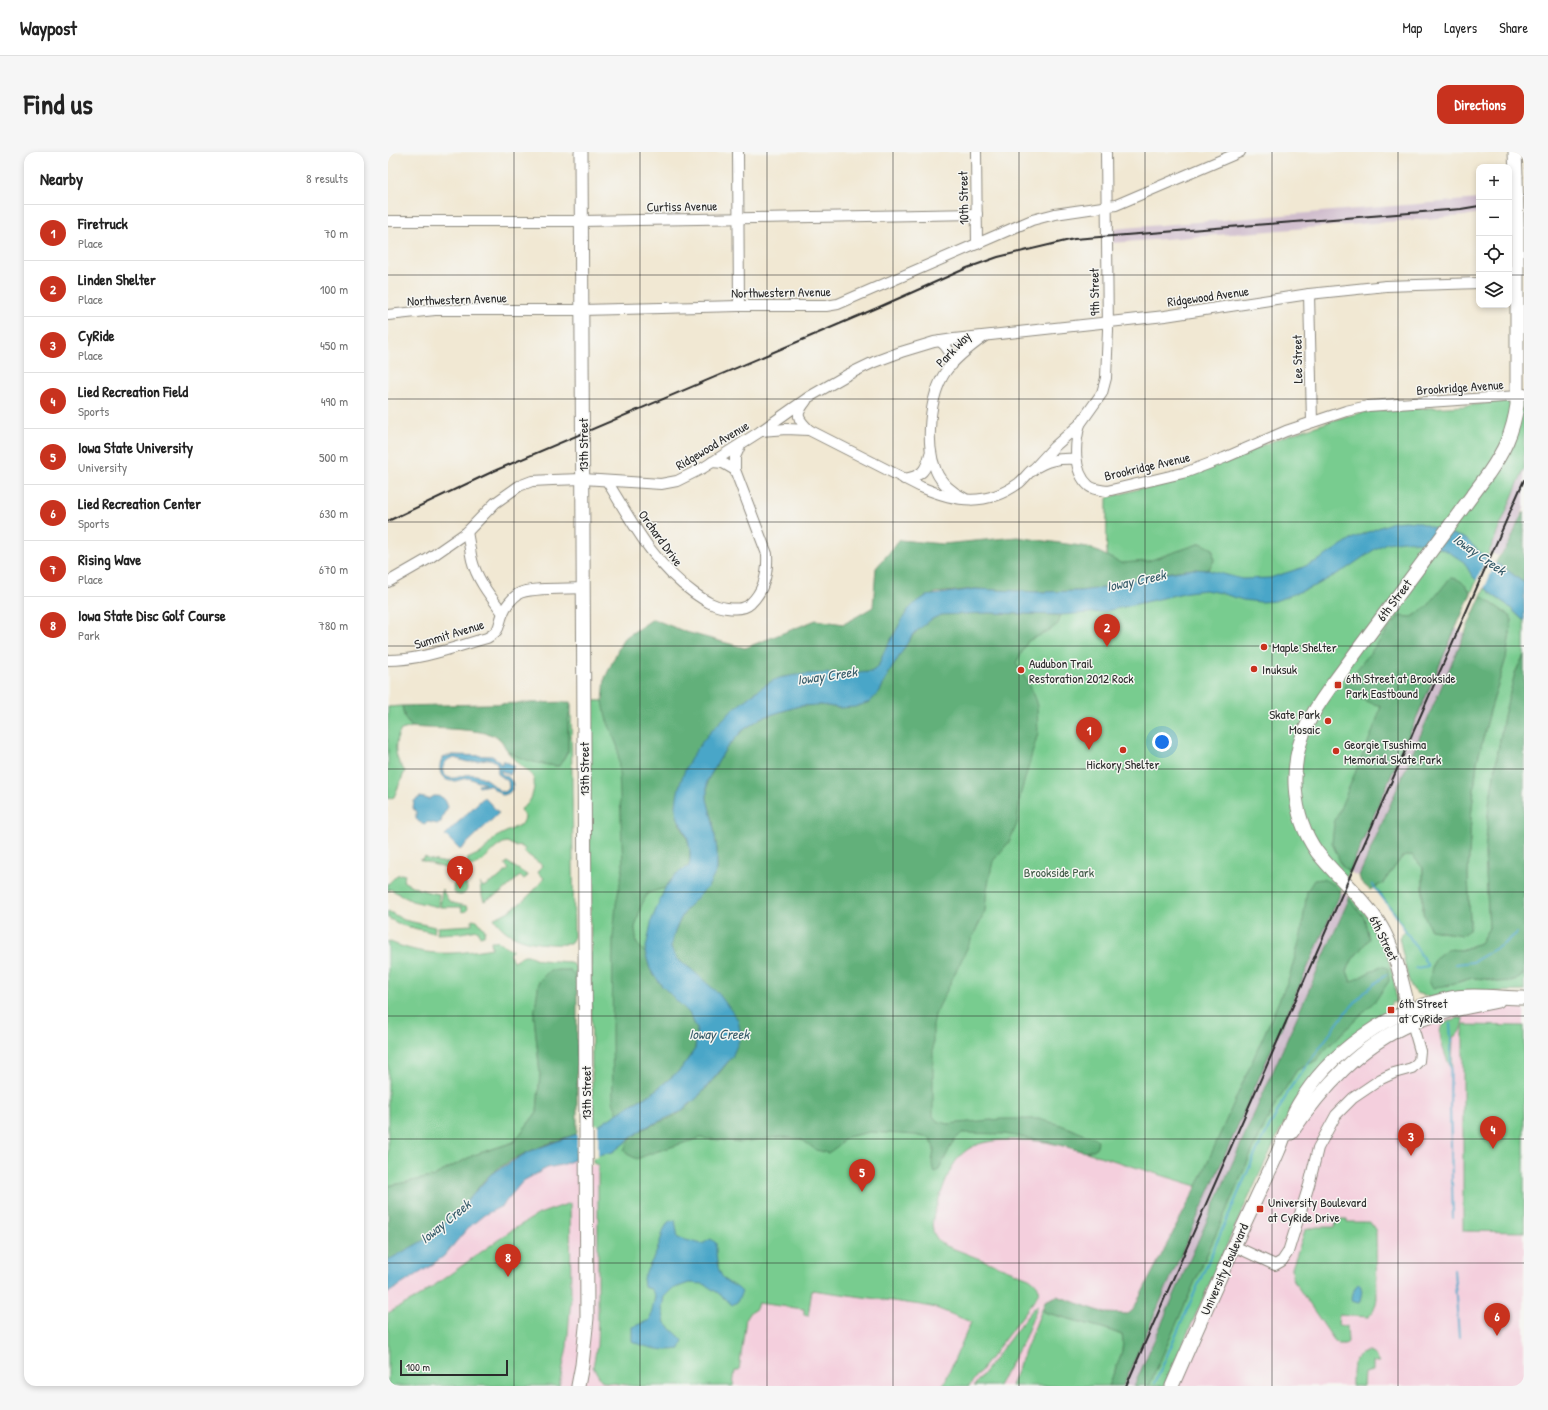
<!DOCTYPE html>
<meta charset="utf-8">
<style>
body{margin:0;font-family:"Patrick Hand",sans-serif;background:#f6f6f6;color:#222}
.controls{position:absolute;right:12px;top:12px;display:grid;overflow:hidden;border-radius:8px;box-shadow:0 2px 6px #0003}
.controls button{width:36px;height:36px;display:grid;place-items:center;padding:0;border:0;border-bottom:1px solid #e0e0e0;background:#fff;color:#222;font:20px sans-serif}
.scale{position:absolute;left:12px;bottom:10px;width:108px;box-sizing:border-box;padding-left:4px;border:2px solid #2b2b2b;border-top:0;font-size:11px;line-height:14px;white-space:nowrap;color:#2b2b2b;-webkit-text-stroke:3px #f6f6f2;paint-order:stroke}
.you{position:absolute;left:774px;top:590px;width:14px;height:14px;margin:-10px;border:3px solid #fff;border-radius:50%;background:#1a73e8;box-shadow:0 0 0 6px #1a73e833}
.badge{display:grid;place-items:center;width:26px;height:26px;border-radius:50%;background:#c8321e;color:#fff;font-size:13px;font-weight:700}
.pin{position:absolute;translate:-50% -33px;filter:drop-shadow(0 1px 2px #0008)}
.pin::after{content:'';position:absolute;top:21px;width:14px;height:12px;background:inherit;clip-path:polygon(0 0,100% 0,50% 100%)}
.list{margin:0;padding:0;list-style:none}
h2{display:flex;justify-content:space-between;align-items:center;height:52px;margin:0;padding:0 16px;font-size:17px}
h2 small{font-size:13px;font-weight:400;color:#767676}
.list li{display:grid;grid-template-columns:26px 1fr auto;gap:12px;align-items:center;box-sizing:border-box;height:56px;padding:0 16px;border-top:1px solid #e0e0e0}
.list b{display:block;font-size:15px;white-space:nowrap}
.list p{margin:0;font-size:13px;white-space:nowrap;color:#767676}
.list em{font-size:13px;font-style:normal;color:#767676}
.icon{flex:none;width:22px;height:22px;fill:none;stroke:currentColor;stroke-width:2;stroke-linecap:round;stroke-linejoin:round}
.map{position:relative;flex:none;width:1136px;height:1234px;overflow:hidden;border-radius:12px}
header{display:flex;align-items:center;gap:24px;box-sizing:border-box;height:56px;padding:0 20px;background:#fff;border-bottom:1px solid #e0e0e0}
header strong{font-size:19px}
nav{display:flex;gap:22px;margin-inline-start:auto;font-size:14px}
.intro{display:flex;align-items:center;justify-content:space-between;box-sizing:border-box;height:96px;padding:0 24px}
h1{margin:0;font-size:28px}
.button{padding:10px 18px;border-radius:12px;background:#c8321e;color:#fff;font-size:14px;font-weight:700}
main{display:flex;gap:24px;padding:0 24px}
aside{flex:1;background:#fff;border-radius:12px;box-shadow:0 2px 6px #0003}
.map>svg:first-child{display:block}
.built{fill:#f4cfdd}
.industrial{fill:#d0bdcd}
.green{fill:#78cc8f;stroke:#527c5d}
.forest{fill:#62b07a;stroke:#466e52}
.water{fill:#4aa6c8;stroke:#3a687a;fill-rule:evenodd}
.pier{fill:#f1e8d3}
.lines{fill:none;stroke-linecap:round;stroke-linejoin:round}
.stream{stroke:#4aa6c8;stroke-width:2}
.minor-casing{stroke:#8e8a7f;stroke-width:12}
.major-casing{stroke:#8e8a7f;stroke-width:15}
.minor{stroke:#fff;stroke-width:10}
.major{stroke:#fff;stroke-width:13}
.rail{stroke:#2b2b2b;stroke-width:2}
.major-bridge-casing{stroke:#8e8a7f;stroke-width:15;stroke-linecap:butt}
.major-bridge{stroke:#fff;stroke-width:13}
.grid{fill:none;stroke:#2b2b2b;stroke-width:1;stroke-opacity:0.55}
.poi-dot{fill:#c8321e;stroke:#f6f6f2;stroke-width:1.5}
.labels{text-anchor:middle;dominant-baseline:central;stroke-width:3;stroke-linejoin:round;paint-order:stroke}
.street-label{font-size:13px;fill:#2b2b2b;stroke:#f6f6f2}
.poi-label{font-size:13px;fill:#2b2b2b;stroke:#f6f6f2;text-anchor:start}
.park-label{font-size:13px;fill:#425b49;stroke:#f6f6f2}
.water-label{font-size:14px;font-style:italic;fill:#375c6a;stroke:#f6f6f2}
</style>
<header>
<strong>Waypost</strong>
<nav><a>Map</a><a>Layers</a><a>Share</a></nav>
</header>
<div class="intro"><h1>Find us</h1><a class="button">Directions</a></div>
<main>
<aside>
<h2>Nearby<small>8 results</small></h2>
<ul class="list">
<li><span class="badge">1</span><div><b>Firetruck</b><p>Place</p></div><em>70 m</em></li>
<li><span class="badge">2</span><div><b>Linden Shelter</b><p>Place</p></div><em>100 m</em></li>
<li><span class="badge">3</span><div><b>CyRide</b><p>Place</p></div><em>450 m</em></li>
<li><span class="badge">4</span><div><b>Lied Recreation Field</b><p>Sports</p></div><em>490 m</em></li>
<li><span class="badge">5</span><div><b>Iowa State University</b><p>University</p></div><em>500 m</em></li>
<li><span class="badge">6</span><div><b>Lied Recreation Center</b><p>Sports</p></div><em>630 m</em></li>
<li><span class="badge">7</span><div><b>Rising Wave</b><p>Place</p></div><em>670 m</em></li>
<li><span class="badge">8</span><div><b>Iowa State Disc Golf Course</b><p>Park</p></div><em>780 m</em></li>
</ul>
</aside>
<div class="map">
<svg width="1136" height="1234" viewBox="0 0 1136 1234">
<rect width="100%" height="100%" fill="#f6f6f2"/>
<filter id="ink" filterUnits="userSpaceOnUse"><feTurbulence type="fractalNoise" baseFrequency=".025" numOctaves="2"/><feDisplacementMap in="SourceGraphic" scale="8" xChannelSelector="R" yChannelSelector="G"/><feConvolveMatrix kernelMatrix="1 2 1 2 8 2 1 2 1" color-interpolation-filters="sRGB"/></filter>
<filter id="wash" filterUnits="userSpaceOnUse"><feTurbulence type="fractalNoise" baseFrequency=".012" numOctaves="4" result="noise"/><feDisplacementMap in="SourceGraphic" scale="16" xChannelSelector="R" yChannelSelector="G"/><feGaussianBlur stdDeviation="0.9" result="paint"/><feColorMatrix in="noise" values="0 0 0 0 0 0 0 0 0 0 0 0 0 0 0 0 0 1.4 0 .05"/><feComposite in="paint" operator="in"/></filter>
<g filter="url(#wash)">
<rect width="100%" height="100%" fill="#f1e8d3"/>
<path class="built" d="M1136,846V1234H0V1141L19,1129L96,1063L114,1054L135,1029L159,1016L173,1013L189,1007L199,1014L210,1013L574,981L661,990L697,1000L809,1034L862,1058L890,1001L927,947L1013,876Z"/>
<g class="industrial">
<path d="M1091,47V61L1076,64L724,91V77Z"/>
<path d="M1136,317V356L1119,396L1110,404L1101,400Z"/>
<path d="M1067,476L1077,481L971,724L961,720Z"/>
<path d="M953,740L962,744L746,1234H735Z"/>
</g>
<g class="green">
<path d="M1115,249L1136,250V317L1101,400L821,1039L809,1034C779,1025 750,1016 721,1007C702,1001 682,995 662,991C643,987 599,985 582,996C563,1007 557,1031 550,1050C544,1067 539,1081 556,1093L641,1126C653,1134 653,1139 645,1150L581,1234H555L583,1170L548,1156L533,1153L424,1138L420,1164L416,1163V1157L370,1151L368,1157L362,1160L358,1166L351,1219H347L345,1234H246L217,1230L213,1228L205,1215L209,1193L210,1162V1013L205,1011L200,549L454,545L522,470L718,446L719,346L799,323L900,283L959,264L982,259L1077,254Z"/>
<path d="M1097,436L1106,444L1118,452L1136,469V503L1127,521L1116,564L1101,653L1097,702L1101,776L1092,791L1073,798L1059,797L1058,834L1084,826L1098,827L1109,830L1125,829L1136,822V839L1084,840L1040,847L1039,844L1028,841L1023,834L1020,826L1011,785L1018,779L1007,761L987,735L995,731L1014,705L1024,703L1035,716V761L1043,778L1060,781L1081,778L1082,770L1080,723L1083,665L1089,610L1102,559L1118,506L1124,468L1122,464L1093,444Z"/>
<path d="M183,550L186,785L182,792C157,793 121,792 106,766C126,759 144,743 156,726L150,721L154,713L136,700L137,697L131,693L129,695L119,690C109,691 97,709 86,714L81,713L79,707L94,700L108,685L134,672L137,666L133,657C140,652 143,649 145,640C149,624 143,622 132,613C127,609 123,604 119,599C136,607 152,613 171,614L180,599V570Z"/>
<path d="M14,554L17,567L24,575L13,578C5,592 6,607 17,619L6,645L0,647V555Z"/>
<path d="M37,705C44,710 67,712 76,713L60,717L32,708L35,707Z"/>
<path d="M119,710L139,723V725L135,727L132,724L114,740L96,749L93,741L92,731L95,735L109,727L121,717L117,713Z"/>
<path d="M13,722L17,723L15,729C26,736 38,740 51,742L50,755L24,749L2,737L0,739V732L9,723Z"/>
<circle cx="72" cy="736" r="7"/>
<path d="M54,737C62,753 62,750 78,754L80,755L79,759L74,760L73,755H52Z"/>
<path d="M962,744C971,754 981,764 988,776C996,791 1011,835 1007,851L1004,850L1001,855L1003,857L999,862L909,946L889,985L845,1079L776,1234H761L867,993L888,951L909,918L929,908L993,814L963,830L959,819L964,808L981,787L976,765L961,747Z"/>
<path d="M0,759L16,768L47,775L46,781L13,773L0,766Z"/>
<path d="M84,767L89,768L97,778L96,783L92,784L90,778L73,781L49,782L50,775L84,773Z"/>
<path d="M0,789C36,805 66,803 104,796L103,789H109L125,798L121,802L125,809L136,803H140L152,808L182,810L186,813L188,817L189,829L186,822L146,864L152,922L149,960L126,990L86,1003L44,1025L0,1034Z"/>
<path d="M1068,866H1075C1074,874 1073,882 1065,885L1064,915L1062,914C1058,906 1048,881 1054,874C1057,870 1064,868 1068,866Z"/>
<path d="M1075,873L1136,874V1080L1075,1079Z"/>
<path d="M182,1051L183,1145L179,1195L171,1234H0V1161L30,1145L124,1078L151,1062Z"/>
<path d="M948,1067H959V1070H982L988,1079L989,1146C988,1153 986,1161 980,1165L951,1163L950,1173L959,1174L960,1190L958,1192H950L946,1188L907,1131L905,1126L904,1116L917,1078L929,1075H947Z"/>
<path d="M650,1153L635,1190L610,1234H586L637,1167L646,1156Z"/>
<path d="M655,1155L656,1160L718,1177L734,1183C738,1200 726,1219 720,1234H623Z"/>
<path d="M980,1200C986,1201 988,1205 991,1210H985V1219L976,1221L975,1234H964C964,1220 962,1203 980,1200Z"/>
</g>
<g class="forest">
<path d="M1136,360V431L1114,414L1107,411C1110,405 1115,401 1119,395C1126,384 1128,371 1136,360Z"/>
<path d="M629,385L700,395L733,411L760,409L813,391L825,397L826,409L820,418L805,417L789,419L754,425L730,434L692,439L649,440L587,437L547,441L514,469L496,500L490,515L483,520L395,525L381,531L367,540L333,569L291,671C301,687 304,696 301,714L288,722L277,736L260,741L253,754L247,776L249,792L257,800L262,817L274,834L301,861L309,877L307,897L292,918L263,942L244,952L230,962L225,950L224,886L225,785L228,752L235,715L230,596L218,566L215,549L217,526L235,487L265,467L298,480L357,496L428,468L456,472L485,455L488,416L512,388L555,392Z"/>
<path d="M1062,426C1073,426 1077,433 1083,441L961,720L954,714L944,691L946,671L986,576L993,554C979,550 965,546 956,534L1011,464L1024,465L1039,455Z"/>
<path d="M1093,444L1122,464L1124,468L1118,506L1102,559L1089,610L1083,665L1080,723L1082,770L1081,778L1074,783L1043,778L1035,761V716L1024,703L1014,705L995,731L982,738L973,730L971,724Z"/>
<path d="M569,461H601L673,463L670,472L659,480L640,489L628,511L639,529L647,547L649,554L650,581L632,644L629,672L621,690L605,709L599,737L597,759L547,863L545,874V964L549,969L559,972L614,967H651L673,973L710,988L709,994L706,998L697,1000L661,990L616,982L574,981L566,988L551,1018L547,1020C541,1012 546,1005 546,996C545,993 543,989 542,986L527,983L482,980L459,985L450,994L440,1001L428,998L413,987L392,985L353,990L312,986L264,1001L249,1007L239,1002L236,998C248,971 275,974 294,959C313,944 329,924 344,905L303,817L289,807L283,796L286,782L292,768L299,756L329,718V698L325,670L319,647V629L337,598L354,579L373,566L411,554L433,553L451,556L492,539C504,515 525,470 554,463C558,461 564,462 569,461Z"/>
<path d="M1136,503V822L1125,829L1109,830L1098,827L1084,826L1045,837L1041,829L1046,807L1059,797L1074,798L1092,791L1101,776L1097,702L1101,653L1116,564L1127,521Z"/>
<path d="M183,550L180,570V599L171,614C155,613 135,609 121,600C115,595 116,588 107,584C88,576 45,577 24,575L17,567L14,554Z"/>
<path d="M935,727L945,732L953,740L735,1234H720C726,1219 738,1200 734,1183L718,1177L656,1160L655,1155L657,1149L669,1144L717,1161L740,1162L745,1158L809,1034L901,826L913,783L919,739L926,728Z"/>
<path d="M961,747L976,765L981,787L964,808L959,819L963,830L993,814L1000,816L1001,829L988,848L937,898L929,908L909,918L888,951L867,993L761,1234H746Z"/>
<path d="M162,818H182L186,822L189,829V982C162,990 124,1004 103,1022C95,1028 89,1038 83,1045C61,1070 31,1096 0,1108V1034L44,1025L86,1003L126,990L149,960L152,922L146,864L151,829Z"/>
</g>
<g class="water">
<path d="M1017,369L1029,370L1078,387L1098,406L1114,414L1136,431V469L1118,452L1106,444L1084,424L1076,410L1059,399L1036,391L1015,389L998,391L984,399L958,417L927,434L887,449L872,450L855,448L832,441L817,438L800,440L714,460L673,463L601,461L553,463L544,467L525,482L501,521L492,539L482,550L467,555L451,556L433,553L411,554L373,566L354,579L337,598L319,629V647L325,670L329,698V718L320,735L299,756L292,768L286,782L283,796L289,807L303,817L331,842L350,868L353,884L344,905L309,946L292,960L256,976L225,1000L189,1007L173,1013L159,1016L135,1029L114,1054L96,1063L79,1077L56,1104L41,1115L0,1141V1108L38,1087L53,1075L82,1046L103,1022L140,1000L210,974L244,952L263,942L292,918L307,897L309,877L301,861L274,834L262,817L257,800L264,767L277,736L288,722L301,714C303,704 302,695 299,685C295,674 287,666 288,654C291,607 327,571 362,544C372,537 383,527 396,525C424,519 454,523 483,520L490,515L496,500L519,459L526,452L538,444L587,437L649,440L692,439L730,434L754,425L805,417L820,418L854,427L882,426L913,416L931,408L963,387L995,374L1005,370Z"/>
<path d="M64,603L104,604L110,608L113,613L115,608L126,614L122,623L112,618L114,622C117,624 120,624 122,627C129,634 122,643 114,643L101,633L91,635L90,633L97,632L93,629L91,630C87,629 85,627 83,627C78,624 70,630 64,629C52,629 48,614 56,605ZM64,606C69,606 74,609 80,610C91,611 100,602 109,611L110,622L120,629L121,636L117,640L112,639C102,630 93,620 77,623C72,624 68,627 62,626C50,623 54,609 64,606Z"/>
<path d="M46,644C56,644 57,647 60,655L55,663L53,670L49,672L40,670L37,672L31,670L28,667V660L25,656L26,649L32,645L41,647Z"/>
<path d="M96,645L111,661L72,698L57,683Z"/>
<path d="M287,1068L290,1086L314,1092L323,1087L328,1091C328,1103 328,1120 338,1129C343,1133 348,1133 354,1140L349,1150L344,1153L330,1141L316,1132L301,1131L284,1137L276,1145L274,1156L277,1171L295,1188L292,1197C275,1200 259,1196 244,1189V1175L262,1168L267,1144L263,1137L256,1135L255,1126L269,1099L276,1077L281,1069Z"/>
<path d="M970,1132H972L974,1139L972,1150L970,1151L964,1149C964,1142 966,1136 970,1132Z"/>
</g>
<g class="pier">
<path d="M1099,405L1108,410L1096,437L1088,430Z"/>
<path d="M210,972V1005L189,1010V980Z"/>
</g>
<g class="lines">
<g class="stream">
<path d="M984,732L1007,762L1040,814L1028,816"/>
<path d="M1067,812L1085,810L1117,791L1129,781"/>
<path d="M1062,872L1063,886L1062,955L1065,1066"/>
<path d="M1066,1118L1071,1185"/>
<path d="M767,1231L870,996L903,935L957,861L979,838L999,822"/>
</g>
</g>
</g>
<g filter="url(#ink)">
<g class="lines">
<defs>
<g id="minor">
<path d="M350,0L351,154"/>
<path d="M588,0L589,92"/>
<path d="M0,69H194L589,62"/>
<path d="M921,142L924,270"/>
<path d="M0,163L47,158H194L351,154H438L450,152L644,68L667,62L728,53L852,0"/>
<path d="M552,189C561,196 563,202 564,213"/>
<path d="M418,249C407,263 409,266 421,278"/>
<path d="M692,272C687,290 684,319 701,334C706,338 713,338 719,339L799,320L836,306L898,279L958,259L980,254L1130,244L1136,242"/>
<path d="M373,279L398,277L421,278L533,335C568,350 598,355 631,331C636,327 639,322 644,318C659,308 670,306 688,307"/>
<path d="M347,318V305L353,292"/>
<path d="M644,319L666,295L692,272L714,241L718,226L720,178L718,0"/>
<path d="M516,327C534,324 538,319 542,302"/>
<path d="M219,329C244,370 266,413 306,441C316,448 326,455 339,456C347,457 357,457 362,452C376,439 380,420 379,402L347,318L335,311L324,310"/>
<path d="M576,346C565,341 553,331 548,319C537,292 541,244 558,219C568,205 583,194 597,184"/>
<path d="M79,380C81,389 82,399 84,408C89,428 103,445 115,461"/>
<path d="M0,430L40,407L79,380L107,351L131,334L144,329L164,328L195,327L273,332L289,329L315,316L373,279L421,245L459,223L486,210L513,200L546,190L566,187L777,164L921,142L998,134L1091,131"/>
<path d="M0,508C34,508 66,495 99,486C114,477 109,476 115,461C117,455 124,446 130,442C141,435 181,437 195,436"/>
<path d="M846,1094L887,1113L894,1109L900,1100L921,1033L930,996L948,963L965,946L993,927L1006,921L1024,916L1031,909L1032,899L1024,871"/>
</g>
<g id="major">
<path d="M1127,0L1128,24"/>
<path d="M1024,871C1016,838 1009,800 991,771C974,744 948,725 929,700C903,663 900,611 920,571C927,556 937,543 946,530L1100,322C1116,299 1125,281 1129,253V74"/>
<path d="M903,981C934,936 972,893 1024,871C1050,860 1081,855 1110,849"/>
<path d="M190,1234L194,1213L199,1166L193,0"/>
<path d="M784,1234C811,1172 838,1110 867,1049C874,1033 883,1017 890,1000C897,984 901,968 910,953C941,900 998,860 1058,847C1084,841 1110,846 1136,846"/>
</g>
</defs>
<use href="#minor" class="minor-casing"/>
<use href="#major" class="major-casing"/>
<use href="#minor" class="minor"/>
<use href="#major" class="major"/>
<g class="rail">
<path d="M1121,48L1136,44"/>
<path d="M0,369L106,319L489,156L579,116L610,105L686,87L1073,57L1091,54"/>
<path d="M738,1234L1136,328"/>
</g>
<defs>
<path id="major-bridge" d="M1128,24L1129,74"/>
</defs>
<use href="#major-bridge" class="major-bridge-casing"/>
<use href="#major-bridge" class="major-bridge"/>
</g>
</g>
<path class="grid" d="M126,0V1234M252,0V1234M379,0V1234M505,0V1234M631,0V1234M757,0V1234M884,0V1234M1010,0V1234M0,123H1091M1121,123H1136M0,247H1136M0,370H1136M0,494H1136M0,617H1136M0,740H1136M0,864H1136M0,987H1136M0,1111H1136"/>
<g class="poi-dot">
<circle cx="876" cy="495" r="4"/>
<circle cx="866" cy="517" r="4"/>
<circle cx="633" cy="518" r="4"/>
<rect x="946" y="529" width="8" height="8" rx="2"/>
<circle cx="940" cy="569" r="4"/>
<circle cx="735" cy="598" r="4"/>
<circle cx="948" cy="599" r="4"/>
<rect x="999" y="854" width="8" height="8" rx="2"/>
<rect x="868" y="1053" width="8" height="8" rx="2"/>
</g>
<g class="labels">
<g class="street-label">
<text transform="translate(575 46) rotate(-91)">10th Street</text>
<text transform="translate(294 54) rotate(-1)">Curtiss Avenue</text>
<text transform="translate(393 140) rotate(-1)">Northwestern Avenue</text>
<text transform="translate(706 140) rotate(-91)">9th Street</text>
<text transform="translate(820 144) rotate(-8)">Ridgewood Avenue</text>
<text transform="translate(69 147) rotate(-2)">Northwestern Avenue</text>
<text transform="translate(565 197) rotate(-46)">Park Way</text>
<text transform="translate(909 207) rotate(-91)">Lee Street</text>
<text transform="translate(1072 235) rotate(-4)">Brookridge Avenue</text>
<text transform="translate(195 293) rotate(-90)">13th Street</text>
<text transform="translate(324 293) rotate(-31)">Ridgewood Avenue</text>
<text transform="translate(759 314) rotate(-13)">Brookridge Avenue</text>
<text transform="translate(273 386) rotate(54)">Orchard Drive</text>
<text transform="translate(1006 448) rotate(-53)">6th Street</text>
<text transform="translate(61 482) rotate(-17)">Summit Avenue</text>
<text transform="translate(196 617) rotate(-90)">13th Street</text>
<text transform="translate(996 786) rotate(64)">6th Street</text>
<text transform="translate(198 941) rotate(-90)">13th Street</text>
<text transform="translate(836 1117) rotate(-66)">University Boulevard</text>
</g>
<g class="poi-label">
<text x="884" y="495">Maple Shelter</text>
<text x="641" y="511">Audubon Trail<tspan x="641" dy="15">Restoration 2012 Rock</tspan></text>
<text x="874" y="517">Inuksuk</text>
<text x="958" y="526">6th Street at Brookside<tspan x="958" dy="15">Park Eastbound</tspan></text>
<text x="932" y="562" text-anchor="end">Skate Park<tspan x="932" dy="15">Mosaic</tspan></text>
<text x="956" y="592">Georgie Tsushima<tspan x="956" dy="15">Memorial Skate Park</tspan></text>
<text x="735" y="612" text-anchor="middle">Hickory Shelter</text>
<text x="1011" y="851">6th Street<tspan x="1011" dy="15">at CyRide</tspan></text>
<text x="880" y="1050">University Boulevard<tspan x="880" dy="15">at CyRide Drive</tspan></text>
</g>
<g class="park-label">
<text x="671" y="720">Brookside Park</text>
</g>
<g class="water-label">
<text transform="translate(1092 402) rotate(35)">Ioway Creek</text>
<text transform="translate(748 428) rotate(-12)">Ioway Creek</text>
<text transform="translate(439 523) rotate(-8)">Ioway Creek</text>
<text x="331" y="881">Ioway Creek</text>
<text transform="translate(57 1069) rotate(-39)">Ioway Creek</text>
</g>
</g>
</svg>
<div class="controls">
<button>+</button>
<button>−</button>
<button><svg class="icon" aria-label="locate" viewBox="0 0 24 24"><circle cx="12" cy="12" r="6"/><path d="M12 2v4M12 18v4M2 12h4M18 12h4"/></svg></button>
<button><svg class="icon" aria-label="layers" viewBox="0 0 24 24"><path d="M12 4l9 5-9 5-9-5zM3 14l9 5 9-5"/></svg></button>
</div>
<div class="scale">100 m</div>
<div class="you"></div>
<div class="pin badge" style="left:701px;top:598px">1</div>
<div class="pin badge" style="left:719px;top:495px">2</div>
<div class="pin badge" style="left:1023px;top:1004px">3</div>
<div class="pin badge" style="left:1105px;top:997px">4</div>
<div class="pin badge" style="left:474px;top:1040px">5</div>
<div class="pin badge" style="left:1109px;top:1184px">6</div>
<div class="pin badge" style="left:72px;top:737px">7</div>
<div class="pin badge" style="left:120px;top:1125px">8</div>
</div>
</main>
